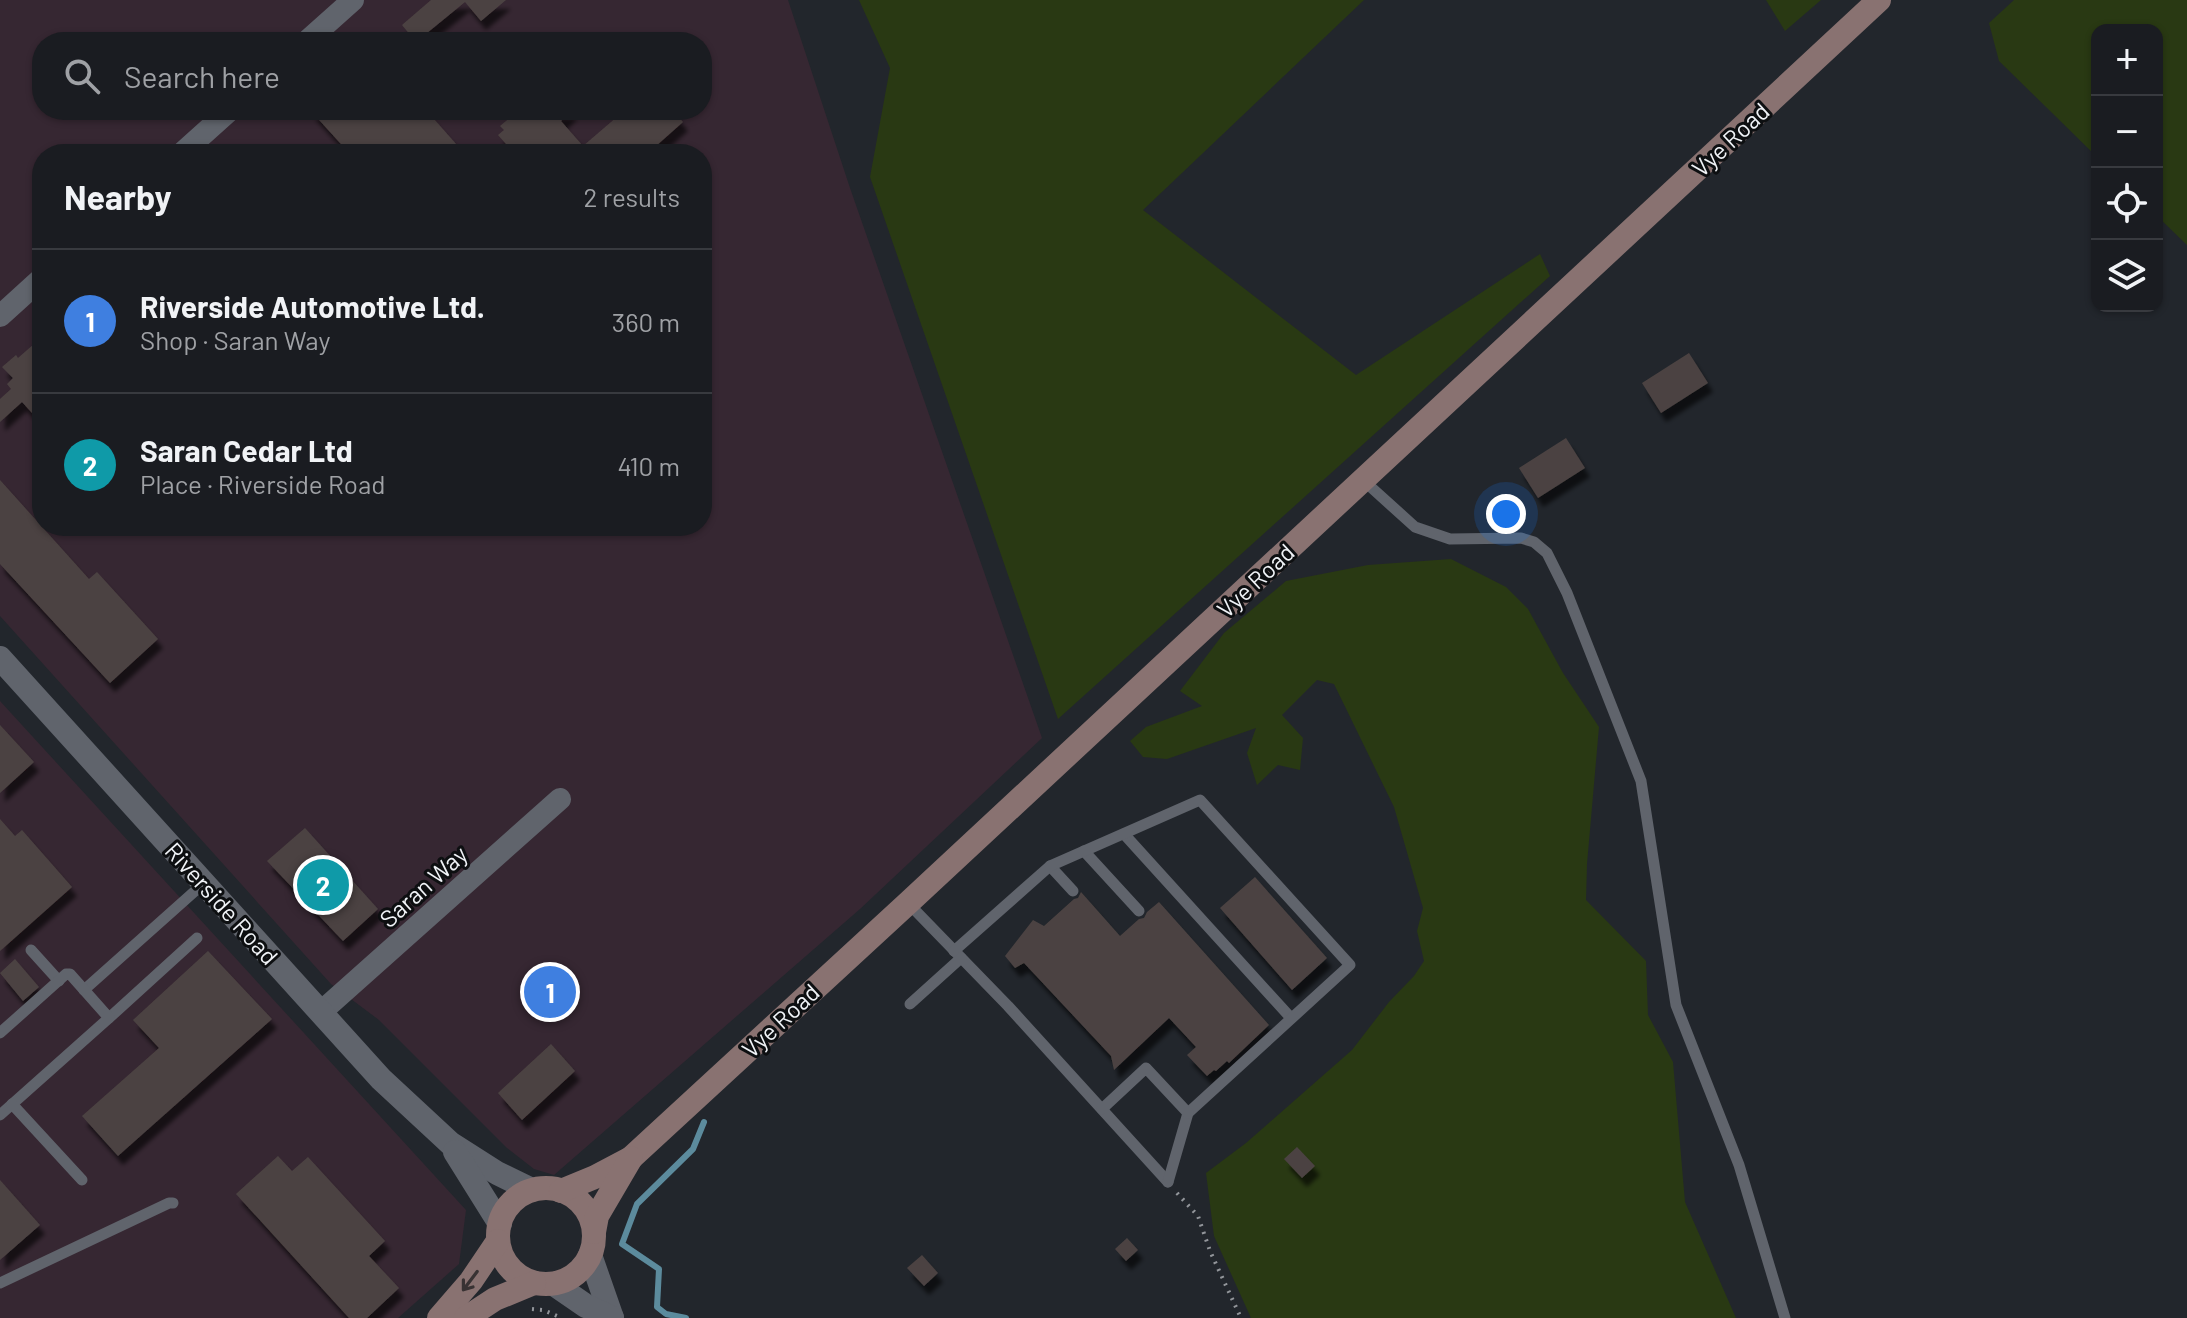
<!DOCTYPE html>
<meta charset="utf-8">
<style>
body{margin:0;font-family:Barlow,sans-serif;background:#23252a;color:#f1f3f6}
.controls{position:absolute;right:24px;top:24px;display:grid;overflow:hidden;border-radius:16px;box-shadow:0 2px 6px #0004}
.controls button{width:72px;height:72px;display:grid;place-items:center;padding:0;border:0;border-bottom:2px solid #383a3f;background:#1a1c21;color:#f1f3f6;font:40px sans-serif}
.you{position:absolute;left:1506px;top:514px;width:28px;height:28px;margin:-20px;border:6px solid #fff;border-radius:50%;background:#1a73e8;box-shadow:0 0 0 12px #1a73e833}
.badge{display:grid;place-items:center;width:52px;height:52px;border-radius:50%;background:#2bd884;color:#fff;font-size:26px;font-weight:700}
.pin{position:absolute;translate:-50% -50%;border:4px solid #fff;box-shadow:0 2px 8px #0006}
.list{margin:0;padding:0;list-style:none}
h2{display:flex;justify-content:space-between;align-items:center;height:104px;margin:0;padding:0 32px;font-size:34px}
h2 small{font-size:26px;font-weight:400;color:#9fa1a5}
.list li{display:grid;grid-template-columns:52px 1fr auto;gap:24px;align-items:center;box-sizing:border-box;height:144px;padding:0 32px;border-top:2px solid #383a3f}
.list b{display:block;font-size:30px;white-space:nowrap}
.list p{margin:0;font-size:26px;white-space:nowrap;color:#9fa1a5}
.list em{font-size:26px;font-style:normal;color:#9fa1a5}
.icon{flex:none;width:44px;height:44px;fill:none;stroke:currentColor;stroke-width:2;stroke-linecap:round;stroke-linejoin:round}
.map{position:relative;flex:none;width:2187px;height:1318px;overflow:hidden}
.search{position:absolute;background:#1a1c21;box-shadow:0 2px 6px #0004;left:32px;top:32px;width:680px;height:88px;display:flex;align-items:center;gap:20px;box-sizing:border-box;padding:0 28px;border-radius:32px;color:#9fa1a5;font-size:30px}
.panel{position:absolute;background:#1a1c21;box-shadow:0 2px 6px #0004;left:32px;top:144px;width:680px;height:392px;border-radius:32px}
.map>svg:first-child{display:block}
.industrial{fill:#362732;fill-rule:evenodd}
.green{fill:#293913}
.lines{fill:none;stroke-linecap:round;stroke-linejoin:round}
.stream{stroke:#5c8b9d;stroke-width:6}
.building{fill:#4c4342;filter:url(#shadow)}
.path{stroke:#92959a;stroke-width:4;stroke-dasharray:2 6;stroke-linecap:butt}
.service{stroke:#60646c;stroke-width:11}
.minor{stroke:#60646c;stroke-width:22}
.tertiary{stroke:#60646c;stroke-width:24}
.secondary{stroke:#897271;stroke-width:24}
.oneway{stroke:#383233}
.labels{text-anchor:middle;dominant-baseline:central;stroke-width:6;stroke-linejoin:round;paint-order:stroke}
.street-label{font-size:24px;fill:#f0f3f7;stroke:#0d0f11}
</style>
<div class="map">
<svg width="2187" height="1318" viewBox="0 0 2187 1318">
<defs>
<filter id="shadow"><feDropShadow dx="5" dy="9" stdDeviation="2" flood-color="#0009"/></filter>
</defs>
<rect width="100%" height="100%" fill="#22262c"/>
<g class="industrial">
<path d="M0,0H788L850,188L1042,738L860,909L554,1175L534,1169L507,1148L379,1020L331,984L0,616ZM42,42H702V110H42ZM42,154H702V526H42Z"/>
<path d="M0,701L466,1210L459,1264L398,1318H0Z"/>
</g>
<g class="green">
<path d="M859,0H1364L1143,210L1356,375L1540,254L1550,276L1058,719L870,177L890,68Z"/>
<path d="M1766,0H1821L1785,31Z"/>
<path d="M2014,0H2187V245L2157,216V30H2097V157L1999,61L1989,23Z"/>
<path d="M1451,559L1506,587L1528,609L1563,673L1599,727L1587,864L1586,900L1646,961L1648,1015L1673,1062L1685,1202L1736,1318H1251L1214,1236L1206,1173L1246,1143L1352,1050L1389,1002L1414,976L1424,961L1417,931L1423,908L1394,807L1334,684L1317,680L1282,715L1303,738L1300,770L1278,765L1257,785L1247,753L1256,728L1167,759L1143,757L1130,741L1146,727L1202,706L1180,691L1224,633L1286,581L1368,565Z"/>
</g>
<g class="lines">
<path class="stream" d="M686,1318L666,1314L657,1307L659,1269L622,1244L637,1204L693,1149L704,1122"/>
</g>
<g class="building">
<path d="M431,0H506L481,21L465,2L416,42L402,25Z"/>
<path d="M310,110H426L465,154H350Z"/>
<path d="M519,110H573L561,121L583,146L625,110H673L683,122L647,154H515L498,135L504,130L500,126Z"/>
<path d="M42,337V424L22,402L0,422V399L11,389L7,384L13,378L2,367L16,355L18,358Z"/>
<path d="M1689,353L1708,383L1661,413L1642,383Z"/>
<path d="M1566,438L1585,468L1538,498L1519,468Z"/>
<path d="M0,480L89,579L97,572L158,639L110,683L0,564Z"/>
<path d="M0,725L34,762L0,793Z"/>
<path d="M0,819L15,836L22,830L72,887L0,951Z"/>
<path d="M305,828L378,909L343,941L267,861Z"/>
<path d="M1255,877L1327,958L1292,990L1220,908Z"/>
<path d="M1081,892L1120,936L1139,919L1144,918L1147,912L1159,902L1269,1025L1229,1063L1227,1061L1216,1071L1214,1070L1207,1076L1187,1055L1196,1047L1169,1018L1114,1070L1111,1056L1024,963L1015,968L1005,956L1033,920L1044,926L1074,899L1078,898Z"/>
<path d="M208,951L272,1019L118,1156L82,1116L159,1048L133,1020Z"/>
<path d="M15,959L39,987L23,1001L0,973Z"/>
<path d="M551,1044L575,1071L522,1120L498,1093Z"/>
<path d="M1297,1147L1315,1166L1302,1178L1284,1159Z"/>
<path d="M278,1156L292,1171L308,1157L385,1241L369,1256L399,1288L367,1318H349L236,1194Z"/>
<path d="M0,1180L40,1225L0,1260Z"/>
<path d="M1127,1238L1138,1250L1126,1261L1115,1249Z"/>
<path d="M922,1255L938,1273L924,1286L907,1268Z"/>
</g>
<g class="lines">
<g class="path">
<path d="M1177,1193L1198,1216L1210,1251L1241,1318"/>
<path d="M532,1309L543,1310L562,1318"/>
</g>
<g class="service">
<path d="M1363,480L1415,527L1450,539L1521,538L1534,542L1547,553L1567,593L1641,781L1676,1005L1739,1165L1785,1318"/>
<path d="M1124,834L1291,1018"/>
<path d="M1084,851L1139,911"/>
<path d="M1050,866L1073,891"/>
<path d="M908,903L1008,1006L1168,1182"/>
<path d="M31,950L59,981"/>
<path d="M954,951L1050,866L1200,800L1350,965L1188,1113L1168,1182"/>
<path d="M84,990L204,883"/>
<path d="M910,1004L961,958"/>
<path d="M109,1018L197,938"/>
<path d="M0,1033L66,974H70L109,1018L0,1115"/>
<path d="M12,1104L82,1180"/>
<path d="M1102,1109L1146,1068L1188,1113"/>
<path d="M0,1283L169,1203H173"/>
</g>
<g class="minor">
<path d="M306,42L353,0"/>
<path d="M181,154L230,110"/>
<path d="M0,316L42,278"/>
<path d="M321,1012L560,799"/>
</g>
<g class="tertiary">
<path d="M0,658L381,1079L450,1143L497,1173L532,1190"/>
<path d="M455,1152L500,1224"/>
<path d="M590,1255L612,1318"/>
<path d="M554,1284L586,1306L612,1318"/>
</g>
<g class="secondary">
<circle cx="546" cy="1236" r="48"/>
<path d="M561,1191L595,1177L631,1158L908,903L1879,0"/>
<path d="M594,1232L597,1216L631,1158"/>
<path d="M439,1318L471,1281L498,1241"/>
<path d="M466,1318L495,1299L534,1283"/>
</g>
</g>
<defs><path id="oneway-shaft" d="M-6 0H5M1.5-3L5.5 0L1.5 3" fill="none" stroke-width="1.6" stroke-linecap="round" stroke-linejoin="round" transform="scale(2)"/></defs>
<use class="oneway" href="#oneway-shaft" transform="translate(470 1281) rotate(127)"/>
<g class="labels">
<g class="street-label">
<text transform="translate(1730 139) rotate(-43)">Vye Road</text>
<text transform="translate(1255 580) rotate(-43)">Vye Road</text>
<text transform="translate(423 886) rotate(-42)">Saran Way</text>
<text transform="translate(222 903) rotate(48)">Riverside Road</text>
<text transform="translate(780 1020) rotate(-43)">Vye Road</text>
</g>
</g>
</svg>
<div class="controls">
<button>+</button>
<button>−</button>
<button><svg class="icon" aria-label="locate" viewBox="0 0 24 24"><circle cx="12" cy="12" r="6"/><path d="M12 2v4M12 18v4M2 12h4M18 12h4"/></svg></button>
<button><svg class="icon" aria-label="layers" viewBox="0 0 24 24"><path d="M12 4l9 5-9 5-9-5zM3 14l9 5 9-5"/></svg></button>
</div>
<div class="you"></div>
<div class="pin badge" style="left:550px;top:992px;background:#3f7fe0">1</div>
<div class="pin badge" style="left:323px;top:885px;background:#0f9aa8">2</div>
<div class="search"><svg class="icon" aria-label="search" viewBox="0 0 24 24"><circle cx="10" cy="10" r="6"/><path d="M15 15l6 6"/></svg>Search here</div>
<section class="panel">
<h2>Nearby<small>2 results</small></h2>
<ul class="list">
<li><span class="badge" style="background:#3f7fe0">1</span><div><b>Riverside Automotive Ltd.</b><p>Shop · Saran Way</p></div><em>360 m</em></li>
<li><span class="badge" style="background:#0f9aa8">2</span><div><b>Saran Cedar Ltd</b><p>Place · Riverside Road</p></div><em>410 m</em></li>
</ul>
</section>
</div>
